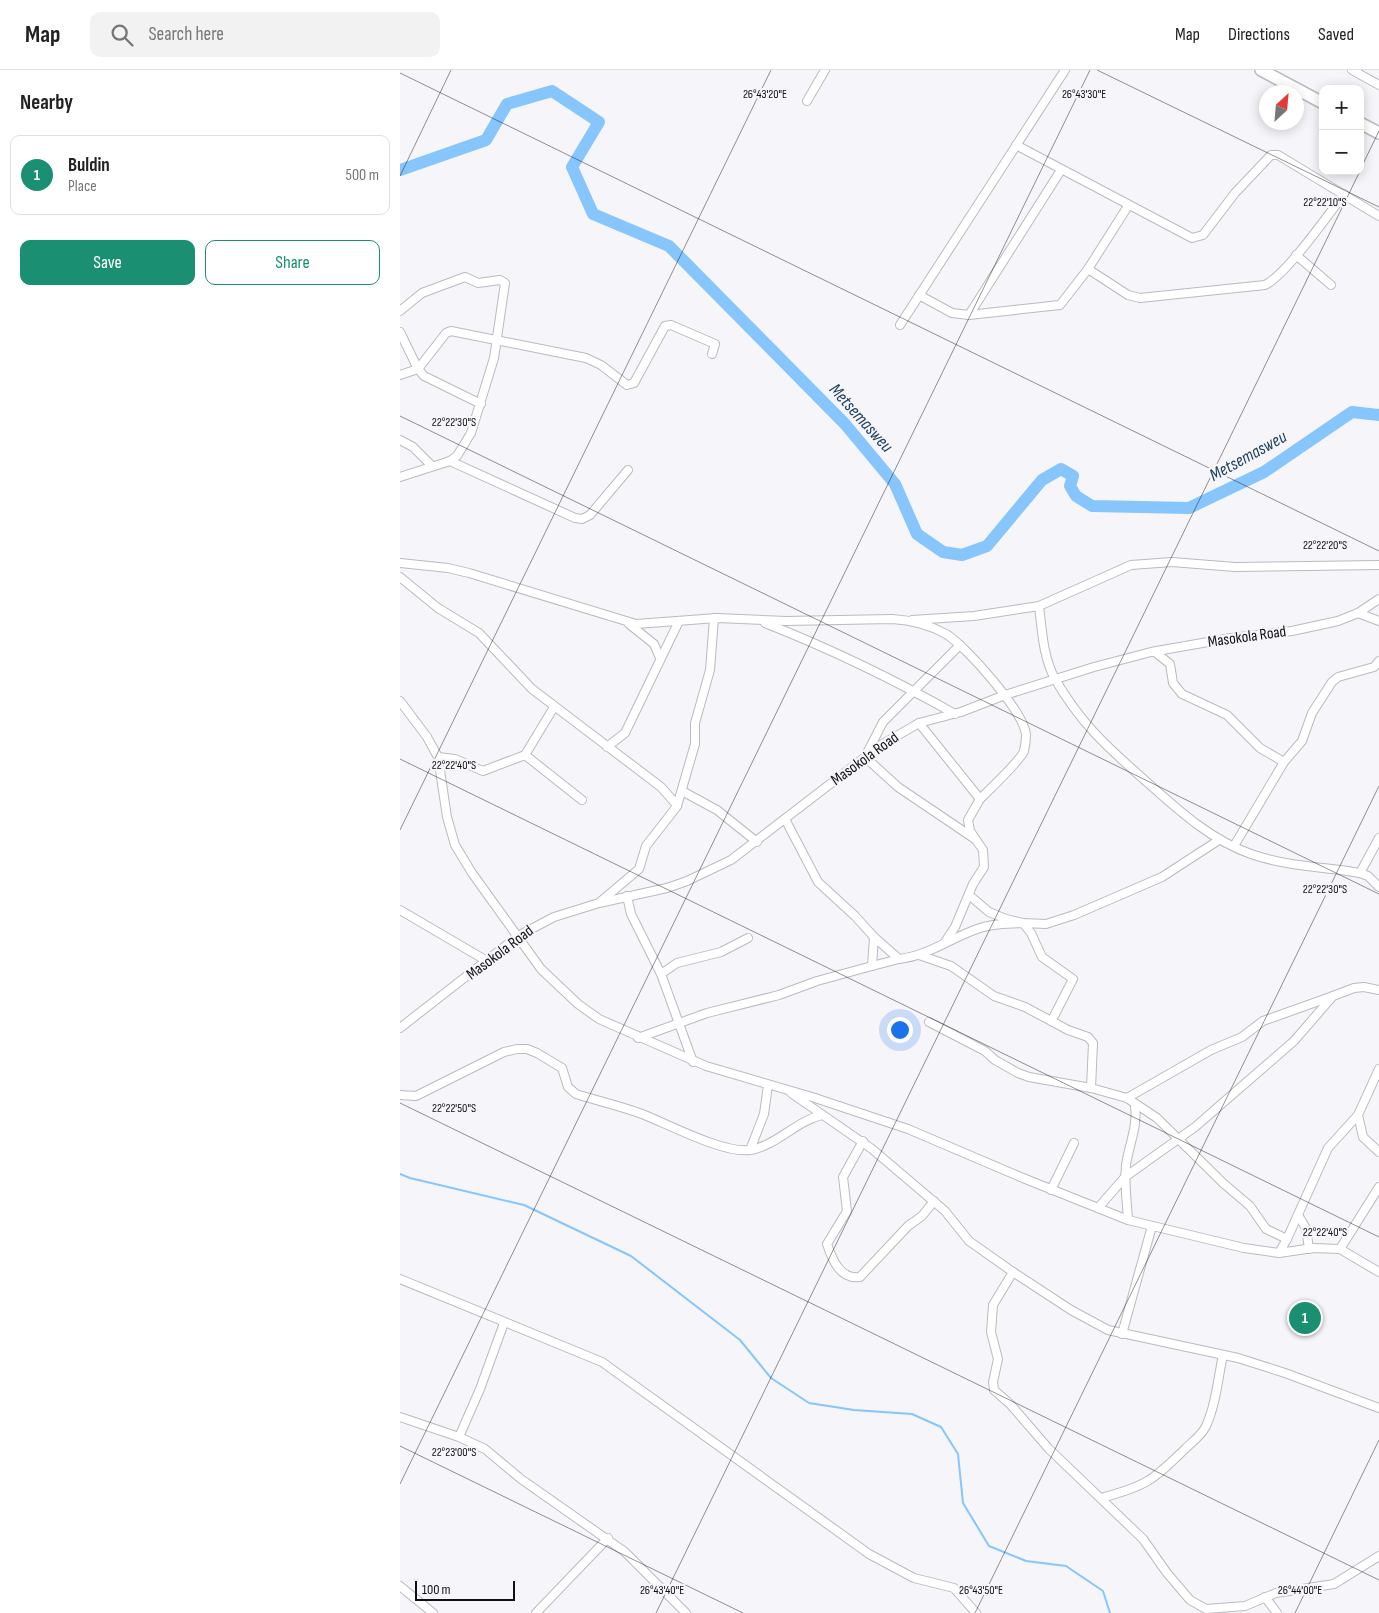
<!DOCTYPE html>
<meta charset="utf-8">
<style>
body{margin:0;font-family:"Sofia Sans Condensed",sans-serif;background:#f2f2f2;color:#222}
.controls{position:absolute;right:15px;top:15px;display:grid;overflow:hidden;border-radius:10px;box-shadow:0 2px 12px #0003}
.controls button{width:45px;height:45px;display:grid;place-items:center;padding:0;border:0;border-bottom:1px solid #e0e0e0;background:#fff;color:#222;font:25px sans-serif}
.compass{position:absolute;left:859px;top:15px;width:45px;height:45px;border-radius:50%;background:#fff;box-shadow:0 2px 12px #0003;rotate:26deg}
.scale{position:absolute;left:15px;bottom:12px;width:100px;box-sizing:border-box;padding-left:5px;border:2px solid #101012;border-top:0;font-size:14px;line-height:18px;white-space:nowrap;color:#101012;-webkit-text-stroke:4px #f6f5fa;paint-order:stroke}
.you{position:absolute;left:499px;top:959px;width:18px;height:18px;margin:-12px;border:4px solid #fff;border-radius:50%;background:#1a73e8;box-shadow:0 0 0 8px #1a73e833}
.badge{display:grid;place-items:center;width:32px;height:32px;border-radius:50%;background:#1b8f71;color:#fff;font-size:16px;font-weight:700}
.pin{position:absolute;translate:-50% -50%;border:2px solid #fff;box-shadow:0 1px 5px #0006}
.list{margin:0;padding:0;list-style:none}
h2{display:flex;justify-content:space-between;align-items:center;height:65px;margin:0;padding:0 20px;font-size:21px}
h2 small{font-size:16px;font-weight:400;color:#767676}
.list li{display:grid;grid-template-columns:32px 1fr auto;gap:15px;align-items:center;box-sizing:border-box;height:80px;margin:0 10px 10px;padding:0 10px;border:1px solid #e0e0e0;border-radius:10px}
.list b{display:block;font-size:19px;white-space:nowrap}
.list p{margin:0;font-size:16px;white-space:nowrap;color:#767676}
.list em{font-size:16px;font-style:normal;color:#767676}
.actions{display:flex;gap:10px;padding:15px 20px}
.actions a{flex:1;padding:11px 0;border:1px solid #1b8f71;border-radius:10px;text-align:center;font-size:18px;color:#1b8f71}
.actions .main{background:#1b8f71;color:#fff}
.icon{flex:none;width:28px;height:28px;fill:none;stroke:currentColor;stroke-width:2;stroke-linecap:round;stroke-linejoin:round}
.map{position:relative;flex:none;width:979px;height:1543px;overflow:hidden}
header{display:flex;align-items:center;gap:30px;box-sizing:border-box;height:70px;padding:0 25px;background:#fff;border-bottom:1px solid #e0e0e0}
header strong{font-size:24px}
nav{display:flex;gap:28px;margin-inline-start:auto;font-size:18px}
.search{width:350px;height:45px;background:#f2f2f2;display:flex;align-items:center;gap:12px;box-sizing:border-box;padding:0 18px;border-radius:10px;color:#767676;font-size:19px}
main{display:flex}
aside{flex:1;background:#fff}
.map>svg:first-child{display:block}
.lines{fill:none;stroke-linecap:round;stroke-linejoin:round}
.stream{stroke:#87c5fd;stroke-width:2}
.river{stroke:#87c5fd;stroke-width:12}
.street-casing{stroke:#bbbabe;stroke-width:10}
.secondary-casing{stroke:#bbbabe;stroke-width:14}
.street{stroke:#fff;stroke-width:8}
.secondary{stroke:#fff;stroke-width:11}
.ticks{fill:none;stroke:#101012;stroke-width:1;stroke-opacity:0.45}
.labels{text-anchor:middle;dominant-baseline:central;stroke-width:4.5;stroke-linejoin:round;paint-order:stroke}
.street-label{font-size:16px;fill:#101012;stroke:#f6f5fa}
.water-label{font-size:18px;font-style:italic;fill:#1d3e5a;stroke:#f6f5fa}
.ticks-label{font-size:12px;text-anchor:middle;fill:#101012;stroke:#f6f5fa;stroke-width:4.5;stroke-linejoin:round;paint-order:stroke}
</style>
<header>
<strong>Map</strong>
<div class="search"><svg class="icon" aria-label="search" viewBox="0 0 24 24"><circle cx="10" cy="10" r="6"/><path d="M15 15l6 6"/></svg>Search here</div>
<nav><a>Map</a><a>Directions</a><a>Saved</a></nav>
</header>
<main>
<aside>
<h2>Nearby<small></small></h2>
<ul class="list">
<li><span class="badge">1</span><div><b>Buldin</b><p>Place</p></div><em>500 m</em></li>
</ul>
<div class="actions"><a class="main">Save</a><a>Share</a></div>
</aside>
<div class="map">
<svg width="979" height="1543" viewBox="0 0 979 1543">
<rect width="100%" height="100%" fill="#f6f5fa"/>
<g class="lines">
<path class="stream" d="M0,1104L10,1108L124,1135L231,1186L340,1270L371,1308L409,1333L454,1340L512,1344L541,1357L558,1384L563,1433L589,1476L626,1491L666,1496L703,1521L710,1543"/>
<path class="river" d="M0,100L86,70L107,34L152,21L199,52L172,97L193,144L269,176L445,354L495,414L517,464L543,482L562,485L587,476L642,410L661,399L673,406L670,416L676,426L692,436L789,438L864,402L952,342L979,345"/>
<defs>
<g id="street">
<path d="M952,0L979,15"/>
<path d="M407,31L425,0"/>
<path d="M616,75L792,168L803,165L835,123L871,85H878L979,146"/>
<path d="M896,185L931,215"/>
<path d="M688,199L728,225L740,228L865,215C886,205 928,145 944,124"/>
<path d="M519,225L552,243L569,245L660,235L688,199L728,136"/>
<path d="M0,241L22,223L65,207L78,213L100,210L105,213L94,288L71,363L57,386L50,391L0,407"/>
<path d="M569,245L661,100"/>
<path d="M500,255L665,0"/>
<path d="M0,262L18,299L24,306L81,334"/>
<path d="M0,305L18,299L46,263L51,261L186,288L201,295L227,315L234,313L265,256L271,255L315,274L312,284"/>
<path d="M0,370L13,377L32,396"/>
<path d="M50,391L175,448L182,449L190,445L228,400"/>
<path d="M0,493L48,498L69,503L236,554L317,548L386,551L492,549C510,550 530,555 546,564C567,577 624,642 626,665C626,670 625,677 624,681C621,690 589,720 580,729"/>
<path d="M979,495L835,497L772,492L731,495L639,536C642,560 643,587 655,609C680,652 704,674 740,706C774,736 808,769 851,784C885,796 924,797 960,803L968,806L979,817"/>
<path d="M0,507L38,538L79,563L132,619L261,717L276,734L277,736L274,740L246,776L239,799L200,832"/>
<path d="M958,543L979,551"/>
<path d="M512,550L574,546L639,536"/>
<path d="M365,553C431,579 493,609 555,644"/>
<path d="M229,554L254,574L260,588"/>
<path d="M560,575L483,652L465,687L498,717L575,769"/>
<path d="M755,582L770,594L773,613L782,624L827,645L860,678L884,692"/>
<path d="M0,631L27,667L38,687L47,747L55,775L72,803L141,899L178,934L199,949L306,996L412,1027L508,1059L623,1108L728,1150L844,1178L879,1183L913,1178L940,1179L979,1202"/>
<path d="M519,653L580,729L568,750L570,761L583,780L584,797L573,814L555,857L545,872"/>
<path d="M207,677L225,663L279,551"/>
<path d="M125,685L154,637"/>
<path d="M38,687L55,689L83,701L125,685L182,730"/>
<path d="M282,721L317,740L357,772"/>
<path d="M277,736L295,674V653L310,600L314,548"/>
<path d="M834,776L884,692L902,671L912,643L932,612L938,607L974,597L979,591"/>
<path d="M960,803L979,768"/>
<path d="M569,825L589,842L606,849L623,853L646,854L674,845L762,807L819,770"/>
<path d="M227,826L231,844L261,904L293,992"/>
<path d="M0,840L87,891"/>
<path d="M519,885L551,896L594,926L625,937L668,960L688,967L693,973L691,1018L727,1028L757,1048L823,1113L850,1136L866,1159L887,1169L879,1183"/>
<path d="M499,889C528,886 552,867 580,858C594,853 609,854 623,853L631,863L642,887L673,909L652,950"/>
<path d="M472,896L499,889L474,867"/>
<path d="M261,904L277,893L321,882L348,868"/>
<path d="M529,952L585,981L595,990L618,1003L629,1007L691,1018"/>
<path d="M0,958L118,866L154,847L199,833L267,818L287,811L331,790L481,675L519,653L561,642L605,625L694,597L751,582L831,568L892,561L938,551L958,543L979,529"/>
<path d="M238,968L307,943L379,925L417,911L472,896L474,867L455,846L418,812L385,749"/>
<path d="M391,1023L472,1079L545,1141L569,1171L613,1202L593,1235L591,1262L598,1289L593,1312L594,1320L610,1334L649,1379L743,1469L767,1503L790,1530L806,1539L845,1536L876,1523L934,1514L979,1486"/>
<path d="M0,1025L16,1026L104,982L117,979H127L137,983L162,998L168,1017L176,1024C198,1031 221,1036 242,1044C268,1054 324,1084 350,1080C376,1076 396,1051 422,1045"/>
<path d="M727,1028L811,980L842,967L863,951L933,926"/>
<path d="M958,1045L963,1067L979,1082"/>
<path d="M463,1071L443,1107L447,1141L427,1174C432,1189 440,1210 460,1207L508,1156L522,1146L534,1131"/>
<path d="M350,1080L364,1044L368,1015"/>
<path d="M651,1120L674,1073"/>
<path d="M698,1138L725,1107L795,1057L894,971L933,926L954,918L964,917L979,920"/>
<path d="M898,1145L906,1158L909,1179"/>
<path d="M728,1150C727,1132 724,1113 726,1095C729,1074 738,1057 735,1035"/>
<path d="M887,1169L928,1078L958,1045L979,999"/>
<path d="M940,1179L979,1117"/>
<path d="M613,1202L671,1240L708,1260L838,1288L885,1303L979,1338"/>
<path d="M0,1209L202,1292L469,1484L514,1508L554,1518L576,1543"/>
<path d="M722,1264L752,1156"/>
<path d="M0,1347L59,1367L85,1379L121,1409L225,1482L286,1543"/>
<path d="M59,1367L80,1319L104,1253"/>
<path d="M701,1428C746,1416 752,1411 785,1379C792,1372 802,1365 806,1356C816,1334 818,1308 823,1285"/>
<path d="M0,1516L33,1543"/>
<path d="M865,1527L877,1543"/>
<path d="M136,1543L208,1468"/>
</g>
<g id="secondary">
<path d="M861,0L923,33"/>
<path d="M960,53L979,63"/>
</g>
</defs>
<use href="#street" class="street-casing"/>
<use href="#secondary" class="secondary-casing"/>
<use href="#street" class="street"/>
<use href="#secondary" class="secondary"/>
</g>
<path class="ticks" d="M697,0L979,137M0,3L979,481M960,100L979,61M0,106L51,0M0,346L979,824M0,689L979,1167M0,760L371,0M0,1033L979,1510M0,1376L343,1543M0,1414L690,0M256,1543L960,101M575,1543L979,716M895,1543L979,1370"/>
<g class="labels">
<g class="street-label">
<text transform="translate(847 567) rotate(-8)">Masokola Road</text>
<text transform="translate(465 689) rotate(-36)">Masokola Road</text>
<text transform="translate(100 883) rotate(-37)">Masokola Road</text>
</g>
<g class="water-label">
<text transform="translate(461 348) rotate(48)">Metsemasweu</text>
<text transform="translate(848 386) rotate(-29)">Metsemasweu</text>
</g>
</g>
<g class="ticks-label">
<text x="365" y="28">26°43'20"E</text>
<text x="684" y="28">26°43'30"E</text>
<text x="925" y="136">22°22'10"S</text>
<text x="54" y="356">22°22'30"S</text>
<text x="925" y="479">22°22'20"S</text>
<text x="54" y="699">22°22'40"S</text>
<text x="925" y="823">22°22'30"S</text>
<text x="54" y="1042">22°22'50"S</text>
<text x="925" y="1166">22°22'40"S</text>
<text x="54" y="1386">22°23'00"S</text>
<text x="262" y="1524">26°43'40"E</text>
<text x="581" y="1524">26°43'50"E</text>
<text x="900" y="1524">26°44'00"E</text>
</g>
</svg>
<div class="controls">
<button>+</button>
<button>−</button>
</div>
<svg class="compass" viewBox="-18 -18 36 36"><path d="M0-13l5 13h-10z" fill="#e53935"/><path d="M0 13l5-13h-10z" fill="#767676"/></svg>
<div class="scale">100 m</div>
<div class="you"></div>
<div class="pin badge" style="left:905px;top:1248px">1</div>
</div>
</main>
